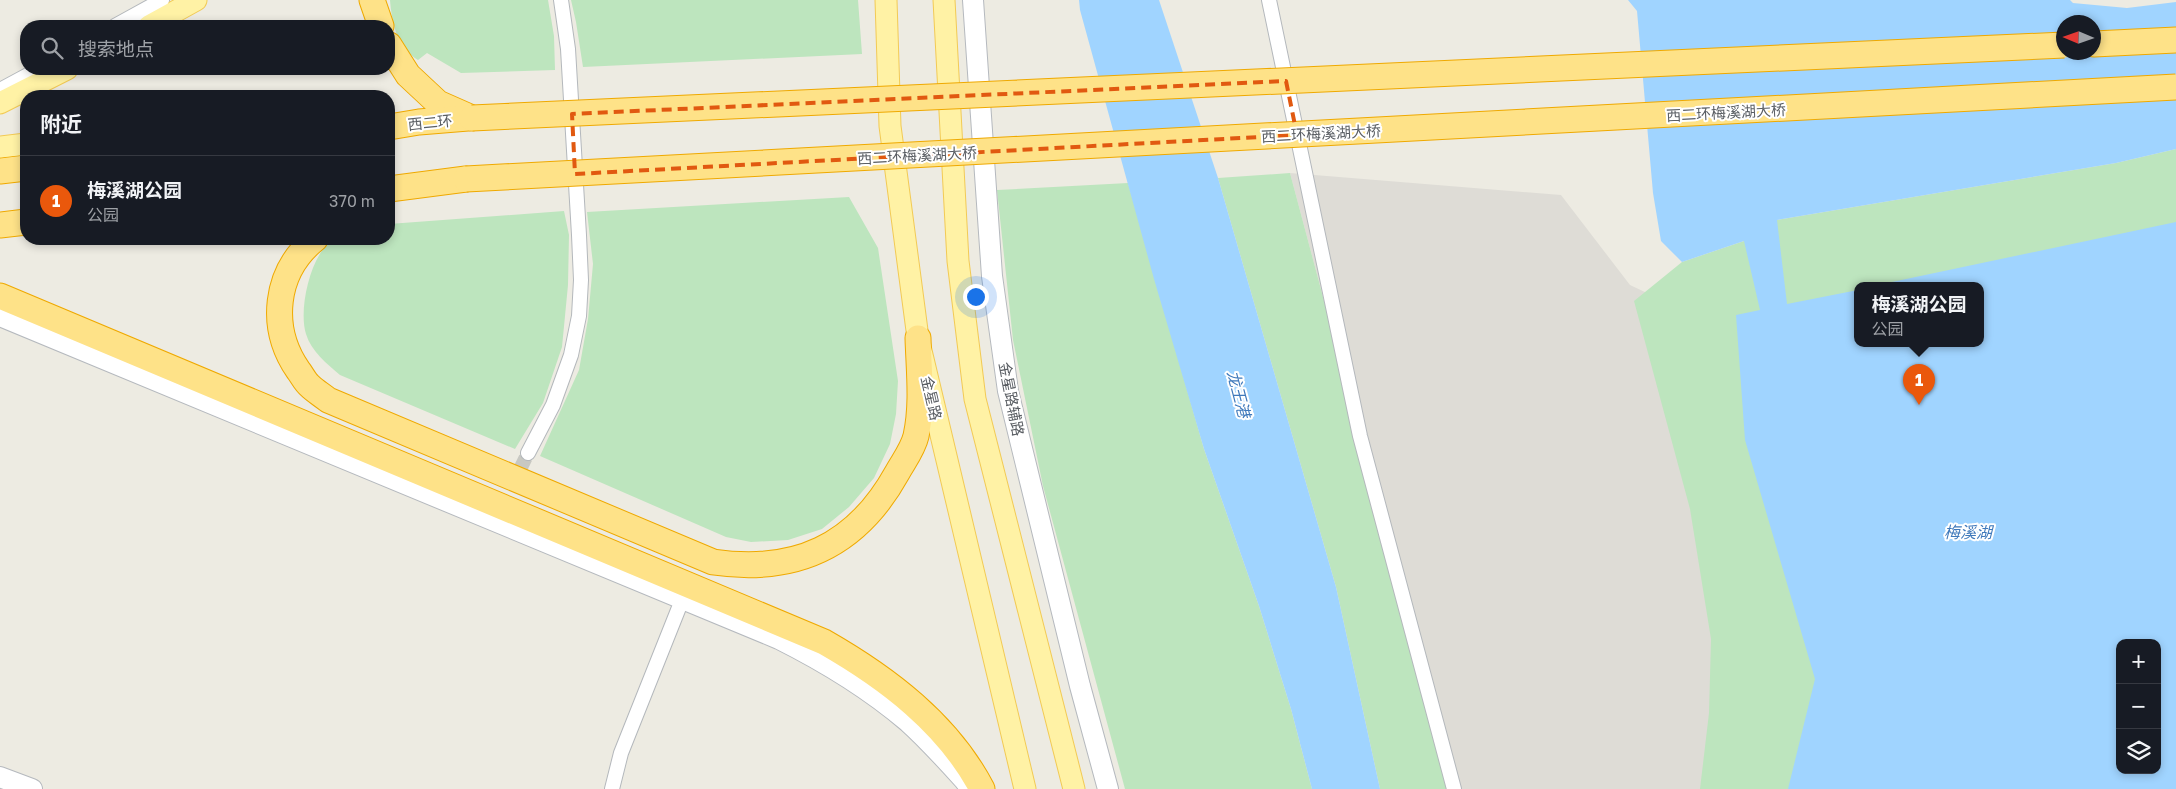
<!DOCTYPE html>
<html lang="zh">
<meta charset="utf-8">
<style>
body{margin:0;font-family:"Golos Text","Noto Sans SC",sans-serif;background:#20242c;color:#f1f3f6}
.controls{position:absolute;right:15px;bottom:15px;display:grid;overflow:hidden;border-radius:10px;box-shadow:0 2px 8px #0003}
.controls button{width:45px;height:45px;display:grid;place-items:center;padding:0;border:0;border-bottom:1px solid #363941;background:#171b24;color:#f1f3f6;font:25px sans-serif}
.compass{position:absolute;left:2056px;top:15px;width:45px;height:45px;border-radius:50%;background:#171b24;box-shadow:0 2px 8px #0003;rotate:272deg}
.you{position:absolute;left:975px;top:296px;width:18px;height:18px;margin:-12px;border:4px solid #fff;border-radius:50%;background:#1a73e8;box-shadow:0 0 0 8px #1a73e833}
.badge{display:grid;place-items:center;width:32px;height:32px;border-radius:50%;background:#ea580c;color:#fff;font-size:16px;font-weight:700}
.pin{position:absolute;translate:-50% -41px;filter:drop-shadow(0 1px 2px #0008)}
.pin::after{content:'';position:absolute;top:26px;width:18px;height:15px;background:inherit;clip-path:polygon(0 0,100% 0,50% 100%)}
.popup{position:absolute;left:1854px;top:282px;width:130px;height:65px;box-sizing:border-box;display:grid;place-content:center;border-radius:10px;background:#171b24;filter:drop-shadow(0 1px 4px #0005);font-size:16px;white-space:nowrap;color:#9ea1a6}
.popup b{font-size:19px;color:#f1f3f6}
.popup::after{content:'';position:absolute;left:50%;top:100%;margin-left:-10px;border:10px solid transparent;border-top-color:#171b24}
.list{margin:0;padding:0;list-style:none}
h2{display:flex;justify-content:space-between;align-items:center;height:65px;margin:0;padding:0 20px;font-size:21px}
h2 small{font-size:16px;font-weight:400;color:#9ea1a6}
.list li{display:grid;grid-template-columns:32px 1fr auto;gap:15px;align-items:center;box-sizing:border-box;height:90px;padding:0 20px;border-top:1px solid #363941}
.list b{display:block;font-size:19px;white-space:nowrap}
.list p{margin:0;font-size:16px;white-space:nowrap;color:#9ea1a6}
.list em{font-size:16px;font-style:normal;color:#9ea1a6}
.icon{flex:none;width:28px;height:28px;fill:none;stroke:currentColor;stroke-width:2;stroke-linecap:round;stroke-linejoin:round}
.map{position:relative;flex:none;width:2176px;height:789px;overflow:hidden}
.search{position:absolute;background:#171b24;box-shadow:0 2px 8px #0003;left:20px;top:20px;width:375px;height:55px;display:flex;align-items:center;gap:12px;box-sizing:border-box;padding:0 18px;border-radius:20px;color:#9ea1a6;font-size:19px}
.panel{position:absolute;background:#171b24;box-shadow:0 2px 8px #0003;left:20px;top:90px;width:375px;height:155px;border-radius:20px}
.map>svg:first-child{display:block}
.industrial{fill:#dedcd6}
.green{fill:#bde5be;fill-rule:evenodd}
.water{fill:#a0d4ff;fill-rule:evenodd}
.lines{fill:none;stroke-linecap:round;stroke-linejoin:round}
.street-tunnel{stroke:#c8c8c2;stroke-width:14;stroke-dasharray:14 7;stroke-linecap:butt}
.street-casing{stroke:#b4b8bc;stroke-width:16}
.secondary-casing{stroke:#b5b9be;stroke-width:22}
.primary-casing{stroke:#f2ca55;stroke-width:23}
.highway-casing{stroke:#efa900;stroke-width:27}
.street{stroke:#fff;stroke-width:14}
.secondary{stroke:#fff;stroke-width:20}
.primary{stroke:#fff2a5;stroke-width:21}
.highway{stroke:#fee288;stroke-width:25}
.highway-bridge-casing{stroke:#efa900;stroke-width:27;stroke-linecap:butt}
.highway-bridge{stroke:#fee288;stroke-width:25}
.marked{fill:none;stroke:#e15910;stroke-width:4;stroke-dasharray:10 6;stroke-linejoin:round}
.labels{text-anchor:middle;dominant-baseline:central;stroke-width:4;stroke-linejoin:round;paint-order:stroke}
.street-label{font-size:15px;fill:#5a5e63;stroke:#fff}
.water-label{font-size:16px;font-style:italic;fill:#3f79bb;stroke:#fff}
</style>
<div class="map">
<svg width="2176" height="789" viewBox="0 0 2176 789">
<rect width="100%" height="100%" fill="#edebe2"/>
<path class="industrial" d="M1290,173L1561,195L1630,285L1666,302L1747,789H1454Z"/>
<g class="green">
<path d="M390,0H548L554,36L555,70L461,73L427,53L418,60C397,47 392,24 390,0Z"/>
<path d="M571,0H858L862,54L583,67L576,22Z"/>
<path d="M2176,149V789H1700L1709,713L1711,639L1690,509L1634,301L1682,262L1744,241L1777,220L2116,163ZM1858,286H1980V344H1858ZM2120,643H2157V770H2120Z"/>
<path d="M1290,173L1454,789H1380L1336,587L1218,178Z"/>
<path d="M1128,183L1204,449L1259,606L1291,709L1312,789H1125L1043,486L1013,340L997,190Z"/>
<path d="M849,197L878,248L898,381L896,414L890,444L874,478L849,507L822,529L788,540L751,542L726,537L540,456L579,370L588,319L593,264L587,212Z"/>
<path d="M564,211L569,235L568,285L562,347L543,403L515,449L340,375C327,364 311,351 306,334C298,309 311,252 334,239H389V224Z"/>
</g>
<g class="water">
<path d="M1079,0H1159L1218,178L1336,587L1380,789H1312L1291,709L1259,606L1204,449L1154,279L1080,10Z"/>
<path d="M1628,0H2070L2073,3L2127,8L2176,2V149L2116,163L1777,220L1787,304L1858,290V344H1980V286H1873L2176,222V789H1788L1815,679L1745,440L1736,315L1760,310L1744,241L1682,262L1661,241L1653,193L1637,11ZM2064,22H2094V52H2064ZM2120,643H2157V770H2120Z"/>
</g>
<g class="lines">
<path class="street-tunnel" d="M501,508L528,453"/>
<defs>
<g id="street">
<path d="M1269,0L1360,436L1454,789"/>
<path d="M115,26L162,0"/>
<path d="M0,90L39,69"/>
<path d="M528,453L553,405L571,355L579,316L581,280L579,235L568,49L561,0"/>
<path d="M612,789L621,753L682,600"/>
</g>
<g id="secondary">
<path d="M973,0L992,276L1008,391L1080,686L1108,789"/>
<path d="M0,316L779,639C825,662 868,688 908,722C928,740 946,760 964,780L971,789"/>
<path d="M0,777L32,789"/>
</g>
<g id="primary">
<path d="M886,0L890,126L918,338L1025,789"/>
<path d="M944,0L958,261L975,399L1074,789"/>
<path d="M149,26L196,0"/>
<path d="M0,103L67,69"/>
<path d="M0,147L26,144"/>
</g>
<g id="highway">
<path d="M372,0L381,26"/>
<path d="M2094,44L2176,40"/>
<path d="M389,45L408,75L438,103L472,118"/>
<path d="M389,127L419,122L468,118"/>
<path d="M0,171L26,168"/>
<path d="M389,189L466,179"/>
<path d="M0,225L26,222"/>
<path d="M315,239C274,272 269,328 298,370C302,375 305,382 310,386C315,391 322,395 328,400L713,562C795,574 856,547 897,473C903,462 913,449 916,436C923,404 919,371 918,338"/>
<path d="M0,296L824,642C887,678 948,724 982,789"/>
</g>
</defs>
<use href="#street" class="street-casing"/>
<use href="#secondary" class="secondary-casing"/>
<use href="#primary" class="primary-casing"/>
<use href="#highway" class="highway-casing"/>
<use href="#street" class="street"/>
<use href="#secondary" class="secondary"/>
<use href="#primary" class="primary"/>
<use href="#highway" class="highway"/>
<defs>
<g id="highway-bridge">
<path d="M472,118L2064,45"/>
<path d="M466,179L2176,87"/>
</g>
</defs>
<use href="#highway-bridge" class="highway-bridge-casing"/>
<use href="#highway-bridge" class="highway-bridge"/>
</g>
<path class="marked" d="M1286,81L1297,135L575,174L572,114Z"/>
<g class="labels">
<g class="street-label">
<text transform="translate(1726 112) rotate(-3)">西二环梅溪湖大桥</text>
<text transform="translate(430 122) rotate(-6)">西二环</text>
<text transform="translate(1321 133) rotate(-3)">西二环梅溪湖大桥</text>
<text transform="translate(917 155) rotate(-3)">西二环梅溪湖大桥</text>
<text transform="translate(932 398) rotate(77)">金星路</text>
<text transform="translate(1012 399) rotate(79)">金星路辅路</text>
</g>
<g class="water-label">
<text transform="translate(1239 394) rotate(75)">龙王港</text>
<text x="1968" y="532">梅溪湖</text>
</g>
</g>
</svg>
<div class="controls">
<button>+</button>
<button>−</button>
<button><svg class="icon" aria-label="layers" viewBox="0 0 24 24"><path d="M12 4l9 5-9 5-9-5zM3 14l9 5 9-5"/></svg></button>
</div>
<svg class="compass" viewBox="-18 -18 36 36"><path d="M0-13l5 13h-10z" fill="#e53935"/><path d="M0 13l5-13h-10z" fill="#9ea1a6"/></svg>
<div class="you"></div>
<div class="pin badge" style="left:1919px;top:405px">1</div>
<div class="popup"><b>梅溪湖公园</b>公园</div>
<div class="search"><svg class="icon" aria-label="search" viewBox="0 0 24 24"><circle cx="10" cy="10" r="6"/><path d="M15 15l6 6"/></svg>搜索地点</div>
<section class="panel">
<h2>附近<small></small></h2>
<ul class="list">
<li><span class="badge">1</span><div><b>梅溪湖公园</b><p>公园</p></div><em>370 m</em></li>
</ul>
</section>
</div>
